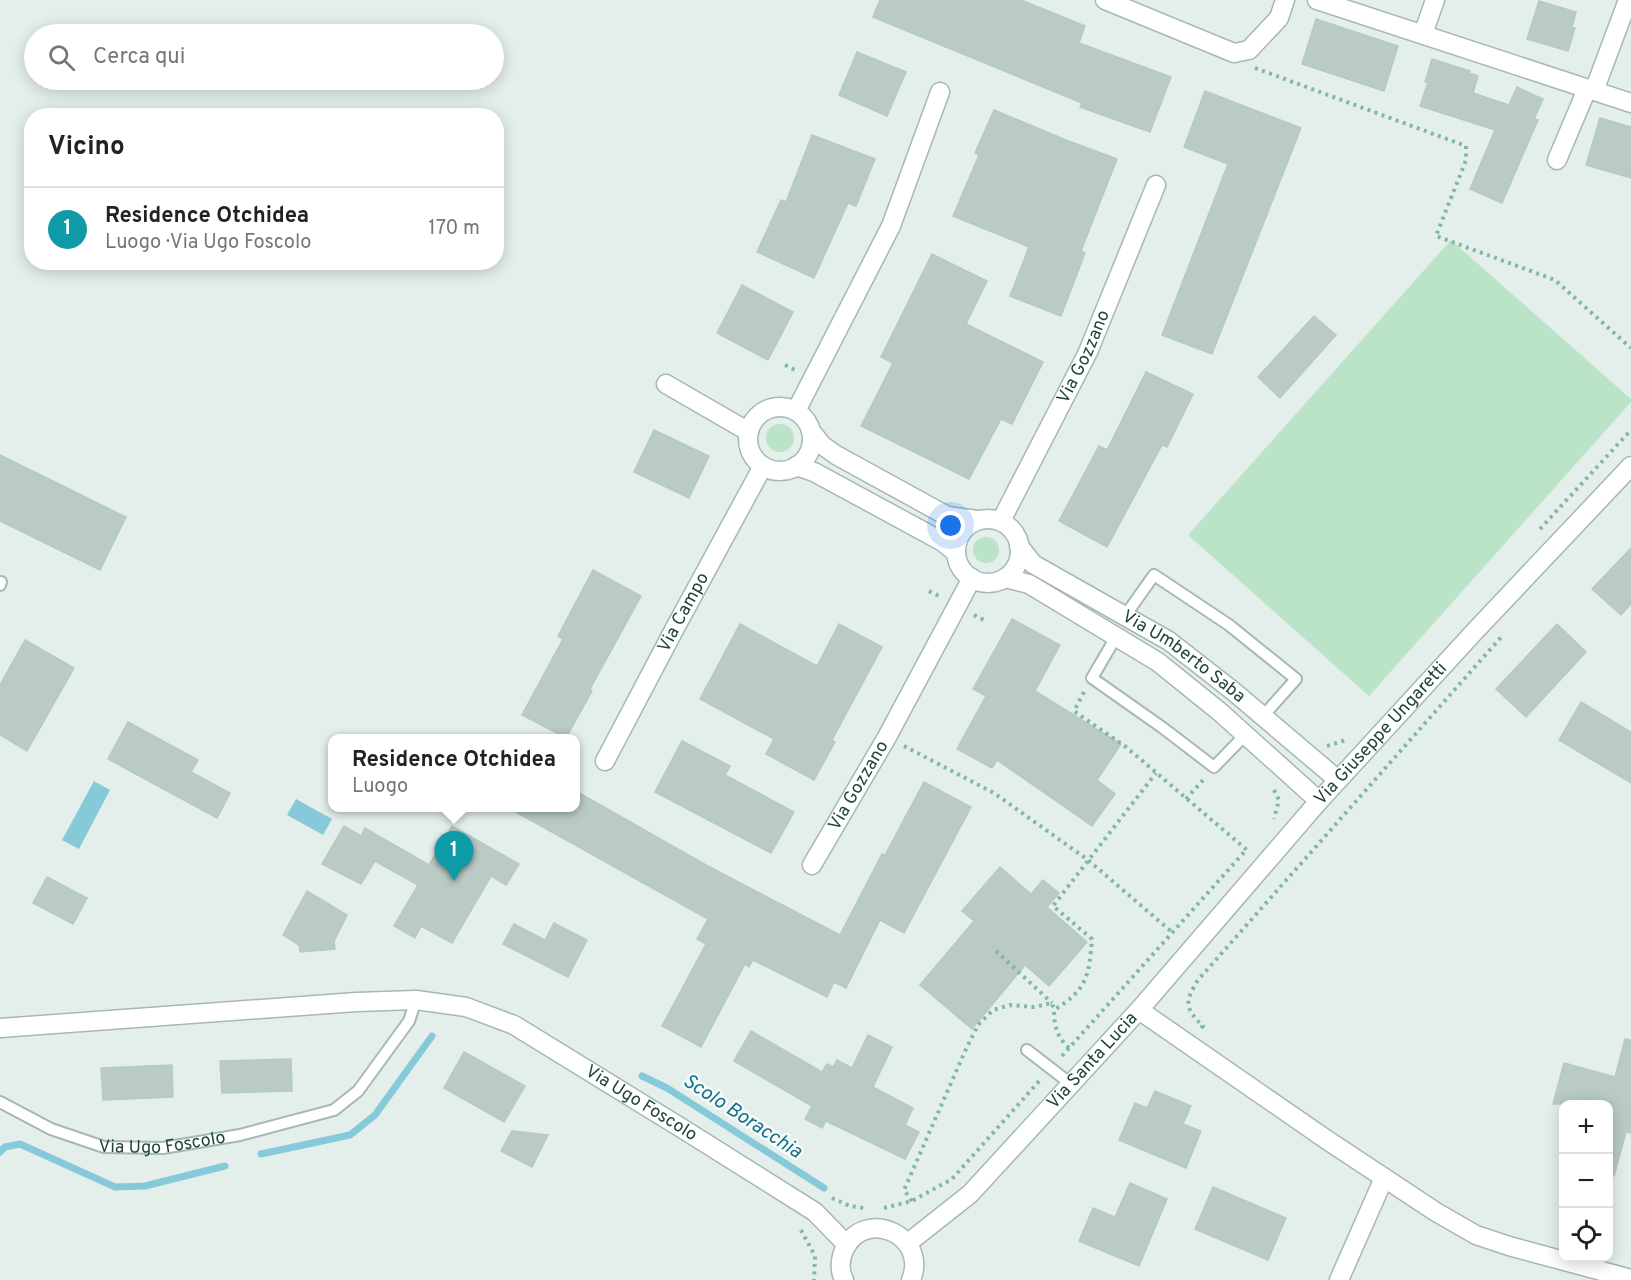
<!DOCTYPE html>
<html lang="it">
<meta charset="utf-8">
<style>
body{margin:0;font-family:Overpass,sans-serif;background:#f6f6f6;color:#222}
.controls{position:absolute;right:18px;bottom:18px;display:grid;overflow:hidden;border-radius:12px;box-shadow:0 3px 15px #0003}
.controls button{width:54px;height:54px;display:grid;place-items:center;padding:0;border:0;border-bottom:2px solid #e0e0e0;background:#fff;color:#222;font:30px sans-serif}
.you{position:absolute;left:951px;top:526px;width:21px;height:21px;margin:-15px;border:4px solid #fff;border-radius:50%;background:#1a73e8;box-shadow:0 0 0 9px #1a73e833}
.badge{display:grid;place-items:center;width:39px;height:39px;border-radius:50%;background:#b45309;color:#fff;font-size:20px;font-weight:700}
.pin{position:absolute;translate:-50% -50px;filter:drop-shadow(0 2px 3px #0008)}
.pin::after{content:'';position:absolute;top:32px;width:21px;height:18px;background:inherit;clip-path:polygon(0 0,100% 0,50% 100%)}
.popup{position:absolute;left:328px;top:734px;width:252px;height:78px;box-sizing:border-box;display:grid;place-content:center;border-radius:12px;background:#fff;filter:drop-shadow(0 2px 4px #0005);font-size:20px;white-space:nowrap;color:#767676}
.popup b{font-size:22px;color:#222}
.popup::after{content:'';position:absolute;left:50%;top:100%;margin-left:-12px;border:12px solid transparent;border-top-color:#fff}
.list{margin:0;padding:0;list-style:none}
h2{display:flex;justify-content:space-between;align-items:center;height:78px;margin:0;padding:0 24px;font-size:26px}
h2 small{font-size:20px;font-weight:400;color:#767676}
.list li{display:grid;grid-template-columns:39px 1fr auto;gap:18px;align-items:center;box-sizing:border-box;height:84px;padding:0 24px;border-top:2px solid #e0e0e0}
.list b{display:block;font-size:22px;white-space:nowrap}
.list p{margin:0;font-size:20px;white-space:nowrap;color:#767676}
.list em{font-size:20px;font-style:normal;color:#767676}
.icon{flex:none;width:33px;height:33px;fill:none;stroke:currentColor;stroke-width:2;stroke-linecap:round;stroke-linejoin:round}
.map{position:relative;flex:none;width:1631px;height:1280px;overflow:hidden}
.search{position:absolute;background:#fff;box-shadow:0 3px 15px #0003;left:24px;top:24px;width:480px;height:66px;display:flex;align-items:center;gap:15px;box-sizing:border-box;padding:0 21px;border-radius:33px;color:#767676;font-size:22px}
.panel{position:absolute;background:#fff;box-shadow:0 3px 15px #0003;left:24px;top:108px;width:480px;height:162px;border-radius:24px}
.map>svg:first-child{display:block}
.green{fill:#bbe3c8}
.water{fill:#86cada}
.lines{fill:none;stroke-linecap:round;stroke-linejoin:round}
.stream{stroke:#86cada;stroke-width:7}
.building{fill:#b9cbc4;stroke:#b6cac3;stroke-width:1.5}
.lane-casing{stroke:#a6b8b3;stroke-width:14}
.street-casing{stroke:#a6b8b3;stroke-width:21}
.path{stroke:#81b7a8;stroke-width:4;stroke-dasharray:3 4.5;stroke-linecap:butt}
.lane{stroke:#fff;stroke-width:10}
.street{stroke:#fff;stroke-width:18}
.labels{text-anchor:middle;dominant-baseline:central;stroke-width:5;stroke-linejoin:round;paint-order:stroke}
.street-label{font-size:18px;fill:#21443c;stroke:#f6fbf9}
.water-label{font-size:20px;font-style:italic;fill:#127089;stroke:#f6fbf9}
</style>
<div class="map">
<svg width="1631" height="1280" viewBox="0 0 1631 1280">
<rect width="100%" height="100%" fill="#e4efeb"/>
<g class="green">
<path d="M1451,240L1631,399V402L1369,696L1188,535Z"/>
<circle cx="780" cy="438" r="14"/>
<circle cx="986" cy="550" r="13"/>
</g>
<g class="water">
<path d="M94,781L110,790L79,849L62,840Z"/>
<path d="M296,799L332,819L323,835L287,815Z"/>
</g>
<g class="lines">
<g class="stream">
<path d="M642,1076L667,1088L824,1188"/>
<path d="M0,1152L5,1147L20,1144L115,1187L145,1186L225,1166"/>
<path d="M261,1154L350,1135L375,1115L432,1036"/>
</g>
</g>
<g class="building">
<path d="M880,0H1021L1085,26L1079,43L1171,77L1150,132L1080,107L1082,103L873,17Z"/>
<path d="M1539,1L1576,12L1572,27L1575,28L1568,51L1527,39Z"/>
<path d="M1316,19L1398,46L1384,91L1302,64Z"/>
<path d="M857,52L906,72L887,116L839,95Z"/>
<path d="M1432,59L1470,71L1469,73L1478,76L1473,93L1509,105L1517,87L1543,99L1534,119L1538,120L1502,203L1470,189L1495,130L1420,106L1428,82H1425Z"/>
<path d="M1205,91L1301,128L1212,354L1162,335L1228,164L1184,147Z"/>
<path d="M994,110L1066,140L1117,159L1081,251L1085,253L1061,316L1010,296L1029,247L953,216L979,155L975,153Z"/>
<path d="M1600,118L1631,127V178L1586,165Z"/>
<path d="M812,135L875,159L856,206L848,203L814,278L757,252L781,200L786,202Z"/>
<path d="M932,254L987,281L966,324L1043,362L1012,424L1001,419L969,479L861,426L893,363L881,357Z"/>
<path d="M742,285L793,312L768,360L717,333Z"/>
<path d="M1314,316L1336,335L1280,398L1258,377Z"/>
<path d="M1146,372L1193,394L1167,447L1162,445L1107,547L1059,521L1099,446L1107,450Z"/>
<path d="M654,430L709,456L689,498L634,472Z"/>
<path d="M0,455L126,517L100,570L0,521Z"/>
<path d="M1631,548V604L1621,615L1592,589Z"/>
<path d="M593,570L641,596L590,689L592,691L566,738L522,715L563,639L558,636Z"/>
<path d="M1012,619L1060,645L1035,691L1121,744L1097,780L1115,794L1092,826L997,760L992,768L957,749L986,696L973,689Z"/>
<path d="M740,624L817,666L839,624L882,647L832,740L835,742L814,780L766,754L774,739L700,699Z"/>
<path d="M1557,624L1586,652L1526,717L1496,689Z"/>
<path d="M25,640L74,668L27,751L0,735V685Z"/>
<path d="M1581,702L1631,732V783L1559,740Z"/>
<path d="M128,722L198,760L191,772L230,793L217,818L108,759Z"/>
<path d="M682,741L730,766L725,775L794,812L771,853L655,792Z"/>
<path d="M924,782L971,807L904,933L880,920L846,988L834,982L827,997L753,960L749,967L745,964L701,1047L662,1026L706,944L697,939L708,919L507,807H576V791L706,865L840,935L882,854L885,855Z"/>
<path d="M344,826L361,836L365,828L429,865L452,826L519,864L506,885L491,876L452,943L421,926L415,938L394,926L418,885L375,861L361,884L322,864Z"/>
<path d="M1000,867L1031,894L1043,880L1059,893L1047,907L1087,942L1049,986L1025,965L972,1029L920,985L974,921L962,911Z"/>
<path d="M47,877L87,898L73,924L33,903Z"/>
<path d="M307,891L347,915L334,941L335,949L300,952L299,945L283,935Z"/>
<path d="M554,923L587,940L568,977L503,944L514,924L545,940Z"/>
<path d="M751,1031L822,1072L827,1064L833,1067L837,1060L852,1068L868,1035L892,1047L873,1087L913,1108L905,1125L919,1132L905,1159L826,1121L822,1128L805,1119L812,1106L734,1061Z"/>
<path d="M1625,1039L1631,1040V1133L1626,1132L1614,1176L1608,1175V1104H1553L1564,1063L1615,1077Z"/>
<path d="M464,1052L525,1086L504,1122L444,1088Z"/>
<path d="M291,1059L292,1091L222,1093L220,1061Z"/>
<path d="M172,1065L173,1097L103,1100L101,1068Z"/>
<path d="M1155,1091L1191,1106L1183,1124L1201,1131L1186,1168L1119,1140L1135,1103L1147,1108Z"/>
<path d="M512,1131L548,1135L532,1167L501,1151Z"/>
<path d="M1130,1183L1167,1199L1139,1266L1079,1241L1093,1208L1115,1217Z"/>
<path d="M1213,1187L1286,1218L1268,1260L1195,1229Z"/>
</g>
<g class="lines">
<defs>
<g id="lane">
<path d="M0,585L1,582"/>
<path d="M1125,616L1154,575L1229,625L1296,679L1263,716"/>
<path d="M1116,637L1092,678L1163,728L1214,767L1245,735"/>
<path d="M1027,1050L1071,1084"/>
<path id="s1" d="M0,1102L51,1129L104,1147L163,1148L240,1135L334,1110L358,1091L409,1021L416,1000"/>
</g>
<g id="street">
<path d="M1105,0L1234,53L1249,50L1279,18L1285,0"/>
<path d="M1317,0L1631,103"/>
<path d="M1423,34L1435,0"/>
<path d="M1594,91L1628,0"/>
<path d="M1557,160L1587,89"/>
<path d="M666,384L749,432"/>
<circle cx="780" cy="439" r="32"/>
<path d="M796,411L891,226L940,92"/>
<path d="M811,431L822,445L836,455L947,516L977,520"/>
<path d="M796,466L814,472L943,542L955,552"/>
<circle cx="988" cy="551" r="32"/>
<path id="s2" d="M1001,521L1088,352L1156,185"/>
<path id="s3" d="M1019,546L1033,564L1169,641L1233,691L1338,780"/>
<path d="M1005,578L1029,584L1158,662L1220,712L1319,801"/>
<path id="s4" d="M605,761L675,628L763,466"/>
<path id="s5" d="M812,865L887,737L972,578"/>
<path d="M1139,1010L1327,1140L1436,1212L1476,1235L1509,1246L1631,1279"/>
<path id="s6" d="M0,1028L356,1002L416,1000L466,1007L514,1025L683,1129L815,1212L847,1245"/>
<path id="s7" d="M908,1243L970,1194L1139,1010L1319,801L1476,630L1631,466"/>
<path d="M844,1280C839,1270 840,1258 845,1248C866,1207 929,1236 911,1280"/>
<path d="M1339,1280L1384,1178"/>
</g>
</defs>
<use href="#lane" class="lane-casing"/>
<use href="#street" class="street-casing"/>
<g class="path">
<path d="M1255,68L1466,146V160L1436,236L1555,280L1631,348"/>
<path d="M785,365L795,370"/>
<path d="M1540,529L1631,430"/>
<path d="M929,591L939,596"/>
<path d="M974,615L984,620"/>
<path d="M1084,692L1074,711L1126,747L1247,850"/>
<path d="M904,746L994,793L1088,860L1173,933"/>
<path d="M1327,746L1346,740"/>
<path d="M1274,790L1279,800L1274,819"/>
<path d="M1186,799L1204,779"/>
<path d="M996,951L1052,1003"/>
<path d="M1201,1028L1203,1026C1184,1008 1185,1001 1198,980L1503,635"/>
<path d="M1069,1048C1057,1037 1054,1026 1054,1010C1087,990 1089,976 1092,939L1053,906L1156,773"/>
<path d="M1062,1056L1247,849"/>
<path d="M832,1198L850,1206L864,1208"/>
<path d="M912,1201L904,1190L966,1049L978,1025L993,1010L1010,1005L1034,1007L1052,1003L1054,1010"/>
<path d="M884,1208L912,1201L952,1179L1041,1079"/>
<path d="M801,1230L815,1256L814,1280"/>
</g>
<use href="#lane" class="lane"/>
<use href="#street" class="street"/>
</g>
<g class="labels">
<g class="street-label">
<text stroke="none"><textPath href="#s2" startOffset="184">Via Gozzano</textPath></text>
<text stroke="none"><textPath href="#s4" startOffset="168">Via Campo</textPath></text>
<text stroke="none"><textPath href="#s3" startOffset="200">Via Umberto Saba</textPath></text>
<text stroke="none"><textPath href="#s7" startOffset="696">Via Giuseppe Ungaretti</textPath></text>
<text stroke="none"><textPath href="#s5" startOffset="92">Via Gozzano</textPath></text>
<text stroke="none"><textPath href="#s7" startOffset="260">Via Santa Lucia</textPath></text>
<text stroke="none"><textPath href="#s6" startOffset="668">Via Ugo Foscolo</textPath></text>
<text stroke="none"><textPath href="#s1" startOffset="172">Via Ugo Foscolo</textPath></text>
</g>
<g class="water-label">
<text transform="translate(742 1117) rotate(33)">Scolo Boracchia</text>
</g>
</g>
</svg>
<div class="controls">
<button>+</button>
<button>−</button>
<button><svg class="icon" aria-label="locate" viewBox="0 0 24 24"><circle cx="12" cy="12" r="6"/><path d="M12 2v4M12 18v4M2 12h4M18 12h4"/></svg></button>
</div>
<div class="you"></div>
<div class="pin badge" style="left:454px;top:881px;background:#0f9aa8">1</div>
<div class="popup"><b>Residence Otchidea</b>Luogo</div>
<div class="search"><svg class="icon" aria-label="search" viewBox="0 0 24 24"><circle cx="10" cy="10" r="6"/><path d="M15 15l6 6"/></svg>Cerca qui</div>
<section class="panel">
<h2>Vicino<small></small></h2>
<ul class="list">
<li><span class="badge" style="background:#0f9aa8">1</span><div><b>Residence Otchidea</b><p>Luogo · Via Ugo Foscolo</p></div><em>170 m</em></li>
</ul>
</section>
</div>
